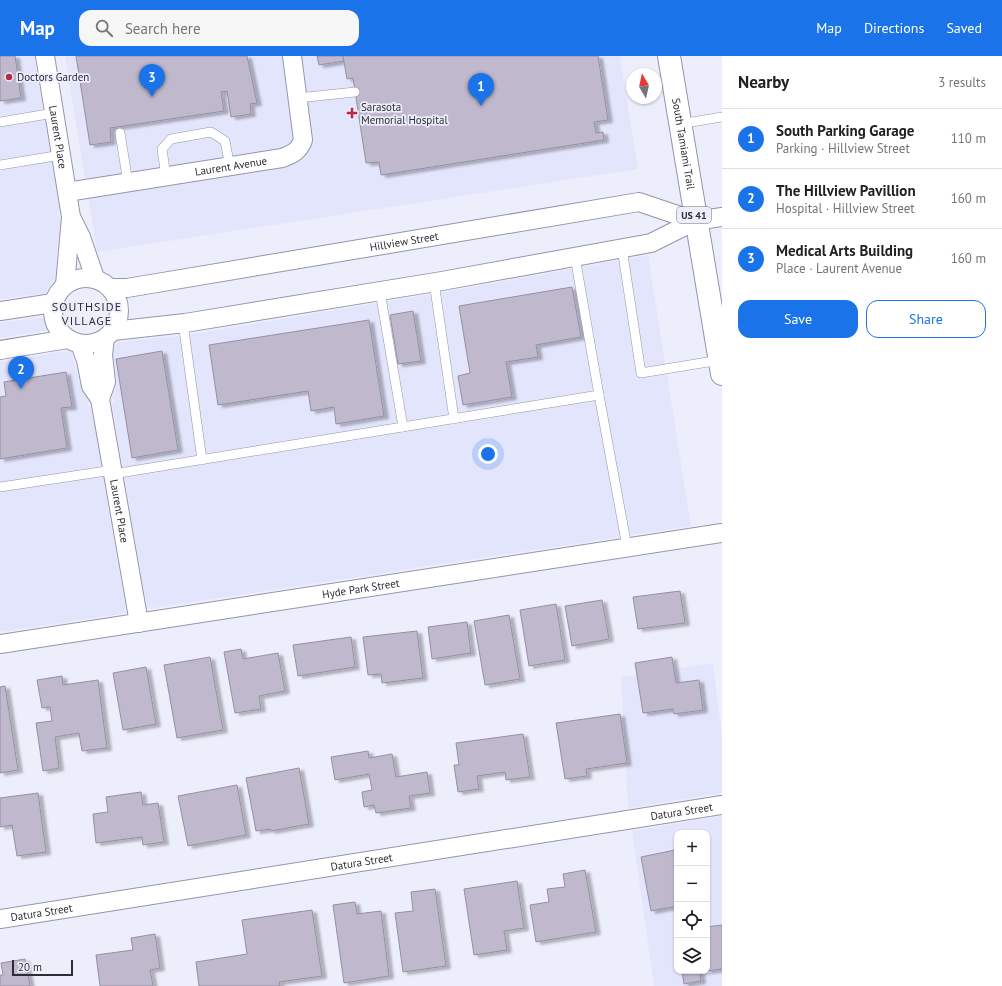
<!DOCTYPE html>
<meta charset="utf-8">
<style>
body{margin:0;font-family:"PT Sans",sans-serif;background:#f6f6f6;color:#202124}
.controls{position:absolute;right:12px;bottom:12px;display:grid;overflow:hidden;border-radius:8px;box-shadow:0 1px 3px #0004}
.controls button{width:36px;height:36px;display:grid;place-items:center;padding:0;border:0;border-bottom:1px solid #e0e0e0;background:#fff;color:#202124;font:20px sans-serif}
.compass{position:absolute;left:626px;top:12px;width:36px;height:36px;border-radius:50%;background:#fff;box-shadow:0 1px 3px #0004;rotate:351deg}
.scale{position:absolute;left:12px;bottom:10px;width:61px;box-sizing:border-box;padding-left:4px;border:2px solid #2c2c34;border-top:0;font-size:11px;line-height:14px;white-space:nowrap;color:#2c2c34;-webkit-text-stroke:3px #edeefb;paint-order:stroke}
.you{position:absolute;left:488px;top:398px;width:14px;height:14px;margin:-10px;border:3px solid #fff;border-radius:50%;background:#1a73e8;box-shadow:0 0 0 6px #1a73e833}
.badge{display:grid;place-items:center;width:26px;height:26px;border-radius:50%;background:#1a73e8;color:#fff;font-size:13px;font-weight:700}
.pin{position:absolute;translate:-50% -33px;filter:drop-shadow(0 1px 2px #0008)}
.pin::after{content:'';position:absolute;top:21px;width:14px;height:12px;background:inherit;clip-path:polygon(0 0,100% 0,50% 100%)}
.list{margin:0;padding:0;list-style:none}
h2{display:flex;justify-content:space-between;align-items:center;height:52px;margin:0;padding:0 16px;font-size:17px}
h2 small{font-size:13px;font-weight:400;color:#757577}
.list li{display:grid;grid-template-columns:26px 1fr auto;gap:12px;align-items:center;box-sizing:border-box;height:60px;padding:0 16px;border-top:1px solid #e0e0e0}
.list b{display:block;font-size:15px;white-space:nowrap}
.list p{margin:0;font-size:13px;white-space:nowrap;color:#757577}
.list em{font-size:13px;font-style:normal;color:#757577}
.actions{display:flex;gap:8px;padding:12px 16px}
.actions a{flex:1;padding:9px 0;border:1px solid #1a73e8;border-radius:12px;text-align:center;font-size:14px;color:#1a73e8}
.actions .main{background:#1a73e8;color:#fff}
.icon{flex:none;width:22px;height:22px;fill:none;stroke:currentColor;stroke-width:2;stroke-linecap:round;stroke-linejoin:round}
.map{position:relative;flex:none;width:722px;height:930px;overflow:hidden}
header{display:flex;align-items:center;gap:24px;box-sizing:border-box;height:56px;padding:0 20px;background:#1a73e8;color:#fff}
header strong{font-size:19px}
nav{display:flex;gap:22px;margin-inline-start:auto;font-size:14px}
.search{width:280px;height:36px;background:#f6f6f6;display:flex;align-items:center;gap:10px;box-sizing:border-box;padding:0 14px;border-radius:12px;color:#757577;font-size:15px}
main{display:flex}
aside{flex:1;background:#fff}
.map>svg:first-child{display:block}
.built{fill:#e3e5fd;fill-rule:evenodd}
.building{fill:#c0b9ce;stroke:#958fa2;filter:url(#shadow)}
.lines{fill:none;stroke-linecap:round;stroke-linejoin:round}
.lane-casing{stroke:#9495aa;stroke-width:10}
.street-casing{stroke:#9495aa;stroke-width:20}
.primary-casing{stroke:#9495aa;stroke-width:24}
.lane{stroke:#fff;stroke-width:9}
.street{stroke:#fff;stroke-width:18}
.primary{stroke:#fff;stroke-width:22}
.poi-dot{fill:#ba2944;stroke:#edeefb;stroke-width:1.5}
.labels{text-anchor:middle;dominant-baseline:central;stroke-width:3.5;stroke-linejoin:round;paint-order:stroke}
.shield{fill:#edeefb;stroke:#666670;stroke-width:1}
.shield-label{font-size:10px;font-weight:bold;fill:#2c2c34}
.poi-label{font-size:11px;fill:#2c2c34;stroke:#edeefb;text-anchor:start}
.street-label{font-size:11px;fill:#2c2c34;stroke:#edeefb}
.neighbourhood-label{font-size:12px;letter-spacing:1px;fill:#2c2c34;stroke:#edeefb}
</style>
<header>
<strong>Map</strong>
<div class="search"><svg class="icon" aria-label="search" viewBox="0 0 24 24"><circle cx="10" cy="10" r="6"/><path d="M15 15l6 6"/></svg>Search here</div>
<nav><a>Map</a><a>Directions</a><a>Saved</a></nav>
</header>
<main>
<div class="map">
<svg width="722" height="930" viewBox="0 0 722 930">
<defs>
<filter id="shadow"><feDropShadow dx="4.5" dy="2.5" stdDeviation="1" flood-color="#0004"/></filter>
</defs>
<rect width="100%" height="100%" fill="#edeefb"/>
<g class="built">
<path d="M0,0H34L60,155L57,156L60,163L55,223L49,230L46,237L0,243Z"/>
<path d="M65,0H620L638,113L97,196Z"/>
<path d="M648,199L691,470L147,553L112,348L115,345L112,341L116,325L113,299L115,289L118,286L187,279L444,236Z"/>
<path d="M43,261L47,274L0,282V267Z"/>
<path d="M67,295L72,297L81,331L89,345L87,350L91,351L126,557L0,576V306Z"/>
<path d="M713,607L722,680V737L628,752L621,621Z"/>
<path d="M722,760V930H654L632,775ZM677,777H707V915H677Z"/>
</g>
<g class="building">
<path d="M0,0H15L21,42L0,45Z"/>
<path d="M76,0H247L257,47L250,48L251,58L231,61L227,35L221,36L224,55L110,72L111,86L90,89Z"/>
<path d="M317,0H343L344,5L319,9Z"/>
<path d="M343,0H598L608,64L594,66L596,77L603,76L604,84L381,119L379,106L366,107L353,22L347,23Z"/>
<path d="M572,231L581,281L536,289L538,301L506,306L512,341L463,349L458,320L470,317L459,250Z"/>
<path d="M413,255L421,305L398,308L390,259Z"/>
<path d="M369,264L384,360L336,368L334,351L311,355L308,335L218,349L209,289Z"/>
<path d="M162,295L178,394L132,402L116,303Z"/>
<path d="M66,316L72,351L61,352L67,392L0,403V341L6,340L4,326Z"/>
<path d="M680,535L685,567L638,573L633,541Z"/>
<path d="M602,544L609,583L572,590L565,550Z"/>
<path d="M556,548L565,604L529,610L520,554Z"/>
<path d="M509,559L520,623L485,629L474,565Z"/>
<path d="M467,566L471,597L432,603L428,571Z"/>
<path d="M417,575L423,622L382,627L381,618L368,619L363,581Z"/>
<path d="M351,581L355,611L298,620L293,589Z"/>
<path d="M241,593L243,603L278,597L285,635L259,640L261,653L235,657L224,596Z"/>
<path d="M210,601L223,674L177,682L164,609Z"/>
<path d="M672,601L676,627L699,624L703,654L674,658L673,653L643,657L635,607Z"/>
<path d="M146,611L156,668L123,674L113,617Z"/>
<path d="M62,620L63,629L98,624L107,692L82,695L79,677L55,681L59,712L43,715L36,667L52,665L50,651L42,652L37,624Z"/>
<path d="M5,630L18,714L0,717V631Z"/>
<path d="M620,658L627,707L586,713L587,720L565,723L556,667Z"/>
<path d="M523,678L530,721L506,724L505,716L477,720L479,733L458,736L454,709H459L456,687Z"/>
<path d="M368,695L369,702L392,698L396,721L427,716L430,737L409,740L411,752L376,757L374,749L364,751L362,736L372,734L369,718L335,724L331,701Z"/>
<path d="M299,712L309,768L271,775L270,773L256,775L246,722Z"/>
<path d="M237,729L246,779L188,790L178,740Z"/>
<path d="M141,736L143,749L158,747L164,786L143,789L142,781L96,787L93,758L108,756L106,741Z"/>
<path d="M38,737L46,796L17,800L12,769L0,771V742Z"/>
<path d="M675,794L677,806V850L651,855L641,801Z"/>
<path d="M585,814L596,876L536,886L530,849L549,846L547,833L565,831L563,818Z"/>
<path d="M517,825L524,872L504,875L507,894L474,899L464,833Z"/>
<path d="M435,833L446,910L403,916L395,857L413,855L411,836Z"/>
<path d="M355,846L357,858L381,855L389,920L344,927L333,849Z"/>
<path d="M312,854L322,920L279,926L280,930H199L196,906L247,898L242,864Z"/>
<path d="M722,869V913L700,916L701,925L684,928L682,915H707V871Z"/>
<path d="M155,878L160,912L150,914L153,930H100L96,899L133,894L131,882Z"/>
<path d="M25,903L30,930H0V919H3L1,907Z"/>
</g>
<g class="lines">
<defs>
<g id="lane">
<path d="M298,42L355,36"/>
<path d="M0,66L54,57"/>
<path d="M680,68L722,61"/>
<path d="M120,77L128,127"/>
<path d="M0,109L61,99"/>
<path d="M166,121L162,93L171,83L211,76L225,85L230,111"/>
<path d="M622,192L641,317L720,304"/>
<path d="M575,201L599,339"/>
<path d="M434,226L454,363"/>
<path d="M380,235L403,371"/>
<path d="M183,267L202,404"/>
<path d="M113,418L599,339L627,491"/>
<path d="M0,431L113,414"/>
</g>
<g id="street">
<path id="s1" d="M45,0L71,161L65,229"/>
<path id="s2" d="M67,136L282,102C293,98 299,95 303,84L292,0"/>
<path d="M71,161L81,181L95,222"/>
<circle cx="86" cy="255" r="33"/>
<path id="s3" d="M110,232H127L639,146L695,165"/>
<path d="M0,255L53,247"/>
<path d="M113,275L185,267L442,225L651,187L695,165L722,161"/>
<path id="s4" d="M80,288L86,304L91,330L100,343L139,567"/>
<path d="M0,294L68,283"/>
<path d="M100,343L106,326L103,299L105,282"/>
<path id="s5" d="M0,588L722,477"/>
<path id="s6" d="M0,863L722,749"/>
</g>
<g id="primary">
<path id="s7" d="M669,0L722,318"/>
</g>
</defs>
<use href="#lane" class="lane-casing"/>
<use href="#street" class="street-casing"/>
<use href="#primary" class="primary-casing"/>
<use href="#lane" class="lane"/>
<use href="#street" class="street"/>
<use href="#primary" class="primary"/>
</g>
<g class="poi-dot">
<circle cx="9" cy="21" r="4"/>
<path d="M350 51h4v4h4v4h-4v4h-4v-4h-4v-4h4z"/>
</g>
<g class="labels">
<rect class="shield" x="677" y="151" width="34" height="16" rx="3"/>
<g class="shield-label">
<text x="694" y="159">US 41</text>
</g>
<g class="poi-label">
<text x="17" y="21">Doctors Garden</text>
<text x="361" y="51">Sarasota<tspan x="361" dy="13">Memorial Hospital</tspan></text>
</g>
<g class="street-label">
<text stroke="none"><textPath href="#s1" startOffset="82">Laurent Place</textPath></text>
<text stroke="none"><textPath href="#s7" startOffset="89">South Tamiami Trail</textPath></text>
<text stroke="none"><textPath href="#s2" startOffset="166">Laurent Avenue</textPath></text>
<text stroke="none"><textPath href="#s3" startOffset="298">Hillview Street</textPath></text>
<text stroke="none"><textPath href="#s4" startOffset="173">Laurent Place</textPath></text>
<text stroke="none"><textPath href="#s5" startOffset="365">Hyde Park Street</textPath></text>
<text stroke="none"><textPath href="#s6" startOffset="690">Datura Street</textPath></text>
<text stroke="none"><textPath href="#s6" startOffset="366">Datura Street</textPath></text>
<text stroke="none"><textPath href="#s6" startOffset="42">Datura Street</textPath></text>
</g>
<g class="neighbourhood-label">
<text x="87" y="250">SOUTHSIDE<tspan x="87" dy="14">VILLAGE</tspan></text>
</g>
</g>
</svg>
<div class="controls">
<button>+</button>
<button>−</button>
<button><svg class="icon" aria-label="locate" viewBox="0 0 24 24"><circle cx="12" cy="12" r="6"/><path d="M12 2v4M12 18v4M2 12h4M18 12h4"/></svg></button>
<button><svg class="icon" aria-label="layers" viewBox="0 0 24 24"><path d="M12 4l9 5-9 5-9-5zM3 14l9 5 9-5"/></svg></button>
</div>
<svg class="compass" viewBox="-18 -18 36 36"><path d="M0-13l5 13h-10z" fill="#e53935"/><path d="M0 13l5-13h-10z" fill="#757577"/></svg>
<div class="scale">20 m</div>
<div class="you"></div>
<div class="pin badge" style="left:481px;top:50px">1</div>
<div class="pin badge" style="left:21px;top:333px">2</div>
<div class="pin badge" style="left:152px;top:41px">3</div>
</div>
<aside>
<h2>Nearby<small>3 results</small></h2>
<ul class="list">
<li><span class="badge">1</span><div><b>South Parking Garage</b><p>Parking · Hillview Street</p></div><em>110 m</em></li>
<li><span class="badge">2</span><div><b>The Hillview Pavillion</b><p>Hospital · Hillview Street</p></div><em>160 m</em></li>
<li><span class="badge">3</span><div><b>Medical Arts Building</b><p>Place · Laurent Avenue</p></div><em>160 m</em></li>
</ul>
<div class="actions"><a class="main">Save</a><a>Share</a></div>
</aside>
</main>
